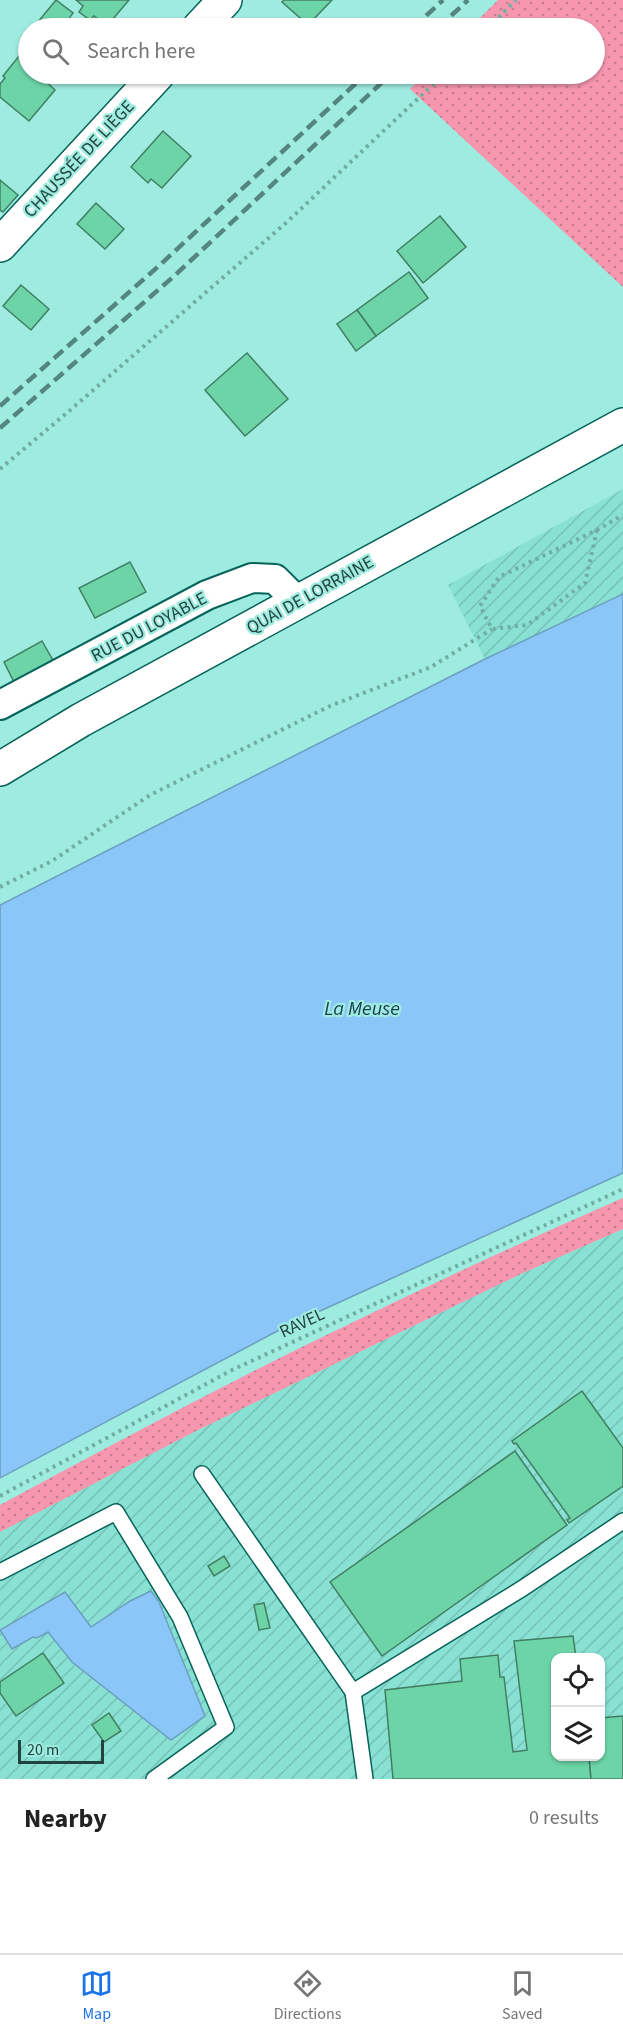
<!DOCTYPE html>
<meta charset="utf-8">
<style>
body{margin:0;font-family:"Source Sans 3",sans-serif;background:#f6f6f6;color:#222}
.controls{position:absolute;right:18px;bottom:18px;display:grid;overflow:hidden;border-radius:12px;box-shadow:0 2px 4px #0004}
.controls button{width:54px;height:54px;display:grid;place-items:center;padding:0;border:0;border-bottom:2px solid #e0e0e0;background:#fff;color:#222;font:30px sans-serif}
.scale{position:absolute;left:18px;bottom:15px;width:86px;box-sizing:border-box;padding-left:6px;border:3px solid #23433e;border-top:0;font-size:16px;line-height:21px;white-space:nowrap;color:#23433e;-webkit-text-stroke:4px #9eebdf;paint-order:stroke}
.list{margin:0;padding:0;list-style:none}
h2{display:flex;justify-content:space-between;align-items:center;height:78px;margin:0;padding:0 24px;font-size:26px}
h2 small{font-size:20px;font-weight:400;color:#767676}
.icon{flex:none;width:33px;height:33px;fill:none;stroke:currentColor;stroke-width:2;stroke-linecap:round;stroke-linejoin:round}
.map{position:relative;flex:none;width:623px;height:1779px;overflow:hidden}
.search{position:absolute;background:#fff;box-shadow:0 2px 4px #0004;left:18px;right:18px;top:18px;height:66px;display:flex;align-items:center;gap:15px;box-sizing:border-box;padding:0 21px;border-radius:33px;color:#767676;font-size:22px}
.sheet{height:174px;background:#fff}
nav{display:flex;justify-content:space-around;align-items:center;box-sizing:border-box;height:84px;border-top:2px solid #e0e0e0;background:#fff;font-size:16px;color:#767676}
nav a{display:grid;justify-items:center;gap:3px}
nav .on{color:#1a73e8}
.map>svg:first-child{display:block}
.industrial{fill:url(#industrial-furrows);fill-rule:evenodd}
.grass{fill:url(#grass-dots)}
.water{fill:#8ac6f7;stroke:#6b9fc0;stroke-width:1.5}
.building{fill:#6dd4a8;stroke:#417f64;stroke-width:1.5}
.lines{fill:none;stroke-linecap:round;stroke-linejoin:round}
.service-casing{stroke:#066359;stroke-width:18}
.minor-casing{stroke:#066359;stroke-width:32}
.secondary-casing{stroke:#066359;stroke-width:36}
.path{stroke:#70ada3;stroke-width:4;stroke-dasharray:3 4.5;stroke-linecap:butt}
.service{stroke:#fff;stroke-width:15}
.minor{stroke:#fff;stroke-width:28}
.secondary{stroke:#fff;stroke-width:33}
.rail{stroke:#54867f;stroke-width:4.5;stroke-dasharray:12 6;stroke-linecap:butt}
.labels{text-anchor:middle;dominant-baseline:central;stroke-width:4.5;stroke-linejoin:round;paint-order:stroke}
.street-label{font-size:18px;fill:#23433e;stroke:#9eebdf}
.water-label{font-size:20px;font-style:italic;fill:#1b3c55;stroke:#9eebdf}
</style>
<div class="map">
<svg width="623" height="1779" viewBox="0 0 623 1779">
<defs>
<pattern id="industrial-furrows" width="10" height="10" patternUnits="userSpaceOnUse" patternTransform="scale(1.5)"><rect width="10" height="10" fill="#89e1d3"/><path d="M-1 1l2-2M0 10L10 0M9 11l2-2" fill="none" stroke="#76c2b6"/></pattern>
<pattern id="grass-dots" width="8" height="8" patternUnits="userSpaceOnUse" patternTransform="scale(1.5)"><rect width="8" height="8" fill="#f697af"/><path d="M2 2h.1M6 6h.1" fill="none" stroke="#c77d90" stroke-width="1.8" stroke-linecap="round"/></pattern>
</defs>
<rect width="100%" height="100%" fill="#9eebdf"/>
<g class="industrial">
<path d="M623,489V594L485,659L448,585Z"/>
<path d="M623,1229V1779H0V1532L198,1430L523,1273ZM556,1658H600V1756H556Z"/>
</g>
<g class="grass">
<path d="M498,0H623V287L410,89L425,74H594V28H470Z"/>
<path d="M623,1198V1229L523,1273L198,1430L0,1532V1505C113,1444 227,1383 343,1327C435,1282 529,1239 623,1198Z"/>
</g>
<g class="water">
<path d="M623,594V1173L285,1327L0,1478V905L485,659Z"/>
<path d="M151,1591L159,1602L205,1716L171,1740L72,1662L48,1632L37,1638L33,1637L12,1649L0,1630L65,1592L91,1627L130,1601Z"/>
</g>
<g class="building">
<path d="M56,0L73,13L65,24L70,28H33Z"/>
<path d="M76,0H129L107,26L94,16L90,20L79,12L83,6Z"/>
<path d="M284,0H332L308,25L282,2Z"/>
<path d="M264,20L274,28H257Z"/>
<path d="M19,56L28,65V74H38L55,90L29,121L0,97V84L5,78L3,76Z"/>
<path d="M163,131L191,156L162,188L151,179L148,183L131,167Z"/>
<path d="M0,180L18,195L3,212L0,210Z"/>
<path d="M96,203L124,229L105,249L77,224Z"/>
<path d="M440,216L466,247L423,283L397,251Z"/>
<path d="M409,272L428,298L376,336L357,310Z"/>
<path d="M21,285L49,309L31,330L3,306Z"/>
<path d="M357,310L376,336L356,351L337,324Z"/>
<path d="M247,353L288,399L245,436L205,390Z"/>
<path d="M130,562L146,592L95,618L79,588Z"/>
<path d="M42,641L54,662L15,684L4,662Z"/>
<path d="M582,1391L623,1448V1486L569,1523L567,1520L570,1518L516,1443L514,1444L512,1441Z"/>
<path d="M515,1451L567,1525L382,1656L330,1582Z"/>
<path d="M224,1556L230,1566L214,1576L208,1566Z"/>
<path d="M264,1603L270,1628L259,1630L254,1605Z"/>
<path d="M573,1636L576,1658H556V1756H589L591,1779H393L385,1690L462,1681L460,1659L498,1655L500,1677H504L513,1752L527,1750L514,1641Z"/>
<path d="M43,1653L64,1683L16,1716L0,1693V1682Z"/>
<path d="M109,1713L121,1731L104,1742L92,1725Z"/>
<path d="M623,1716V1779H591L589,1756H600V1718Z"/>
</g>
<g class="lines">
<defs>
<g id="service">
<path d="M202,1474L353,1692L365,1779"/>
<path d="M0,1572L116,1512L180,1617L226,1727L154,1779"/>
<path d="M353,1692L523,1588L623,1521"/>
</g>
<path id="minor" d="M0,705L207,595L252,578L275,579L298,602"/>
<g id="secondary">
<path d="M199,28L225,0"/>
<path d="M0,245L158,74"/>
<path d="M0,769L81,720L623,425"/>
</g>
</defs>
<use href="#service" class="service-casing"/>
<use href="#minor" class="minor-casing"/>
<use href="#secondary" class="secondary-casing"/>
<g class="path">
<path d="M488,28L516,0"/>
<path d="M0,469L68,412L287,222L444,74"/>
<path d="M597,530L585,583L527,625L492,629L480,606L499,577L597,530L623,515"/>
<path d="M0,887L52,861L150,795L330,706L431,667L492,629"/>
<path d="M0,1496L230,1371L623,1189"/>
</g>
<use href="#service" class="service"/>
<use href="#minor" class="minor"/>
<use href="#secondary" class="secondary"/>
<g class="rail">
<path d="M413,28L443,0"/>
<path d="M438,28L468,0"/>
<path d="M0,406L161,264L366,74"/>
<path d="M0,428L173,277L391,74"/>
</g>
</g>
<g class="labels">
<g class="street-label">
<text transform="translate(79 159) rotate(-47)">CHAUSSÉE DE LIÈGE</text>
<text transform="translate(310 595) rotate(-29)">QUAI DE LORRAINE</text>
<text transform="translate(149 627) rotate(-28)">RUE DU LOYABLE</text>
<text transform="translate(302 1323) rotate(-25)">RAVEL</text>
</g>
<g class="water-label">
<text x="362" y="1009">La Meuse</text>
</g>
</g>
</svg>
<div class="controls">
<button><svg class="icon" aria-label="locate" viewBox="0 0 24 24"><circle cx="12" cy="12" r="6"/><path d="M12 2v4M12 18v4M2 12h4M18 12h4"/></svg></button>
<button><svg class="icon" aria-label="layers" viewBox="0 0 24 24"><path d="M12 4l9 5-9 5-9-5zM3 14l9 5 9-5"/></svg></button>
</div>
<div class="scale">20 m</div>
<div class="search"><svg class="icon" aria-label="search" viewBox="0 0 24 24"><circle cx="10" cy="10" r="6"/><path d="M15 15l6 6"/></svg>Search here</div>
</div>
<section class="sheet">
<h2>Nearby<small>0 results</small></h2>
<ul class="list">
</ul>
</section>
<nav>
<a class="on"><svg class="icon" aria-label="map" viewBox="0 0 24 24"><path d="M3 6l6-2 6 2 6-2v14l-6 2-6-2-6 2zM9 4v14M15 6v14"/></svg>Map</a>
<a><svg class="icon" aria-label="directions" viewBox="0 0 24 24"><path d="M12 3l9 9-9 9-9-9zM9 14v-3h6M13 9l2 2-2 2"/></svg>Directions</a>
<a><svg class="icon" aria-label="saved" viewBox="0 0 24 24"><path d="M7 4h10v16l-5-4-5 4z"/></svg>Saved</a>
</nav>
